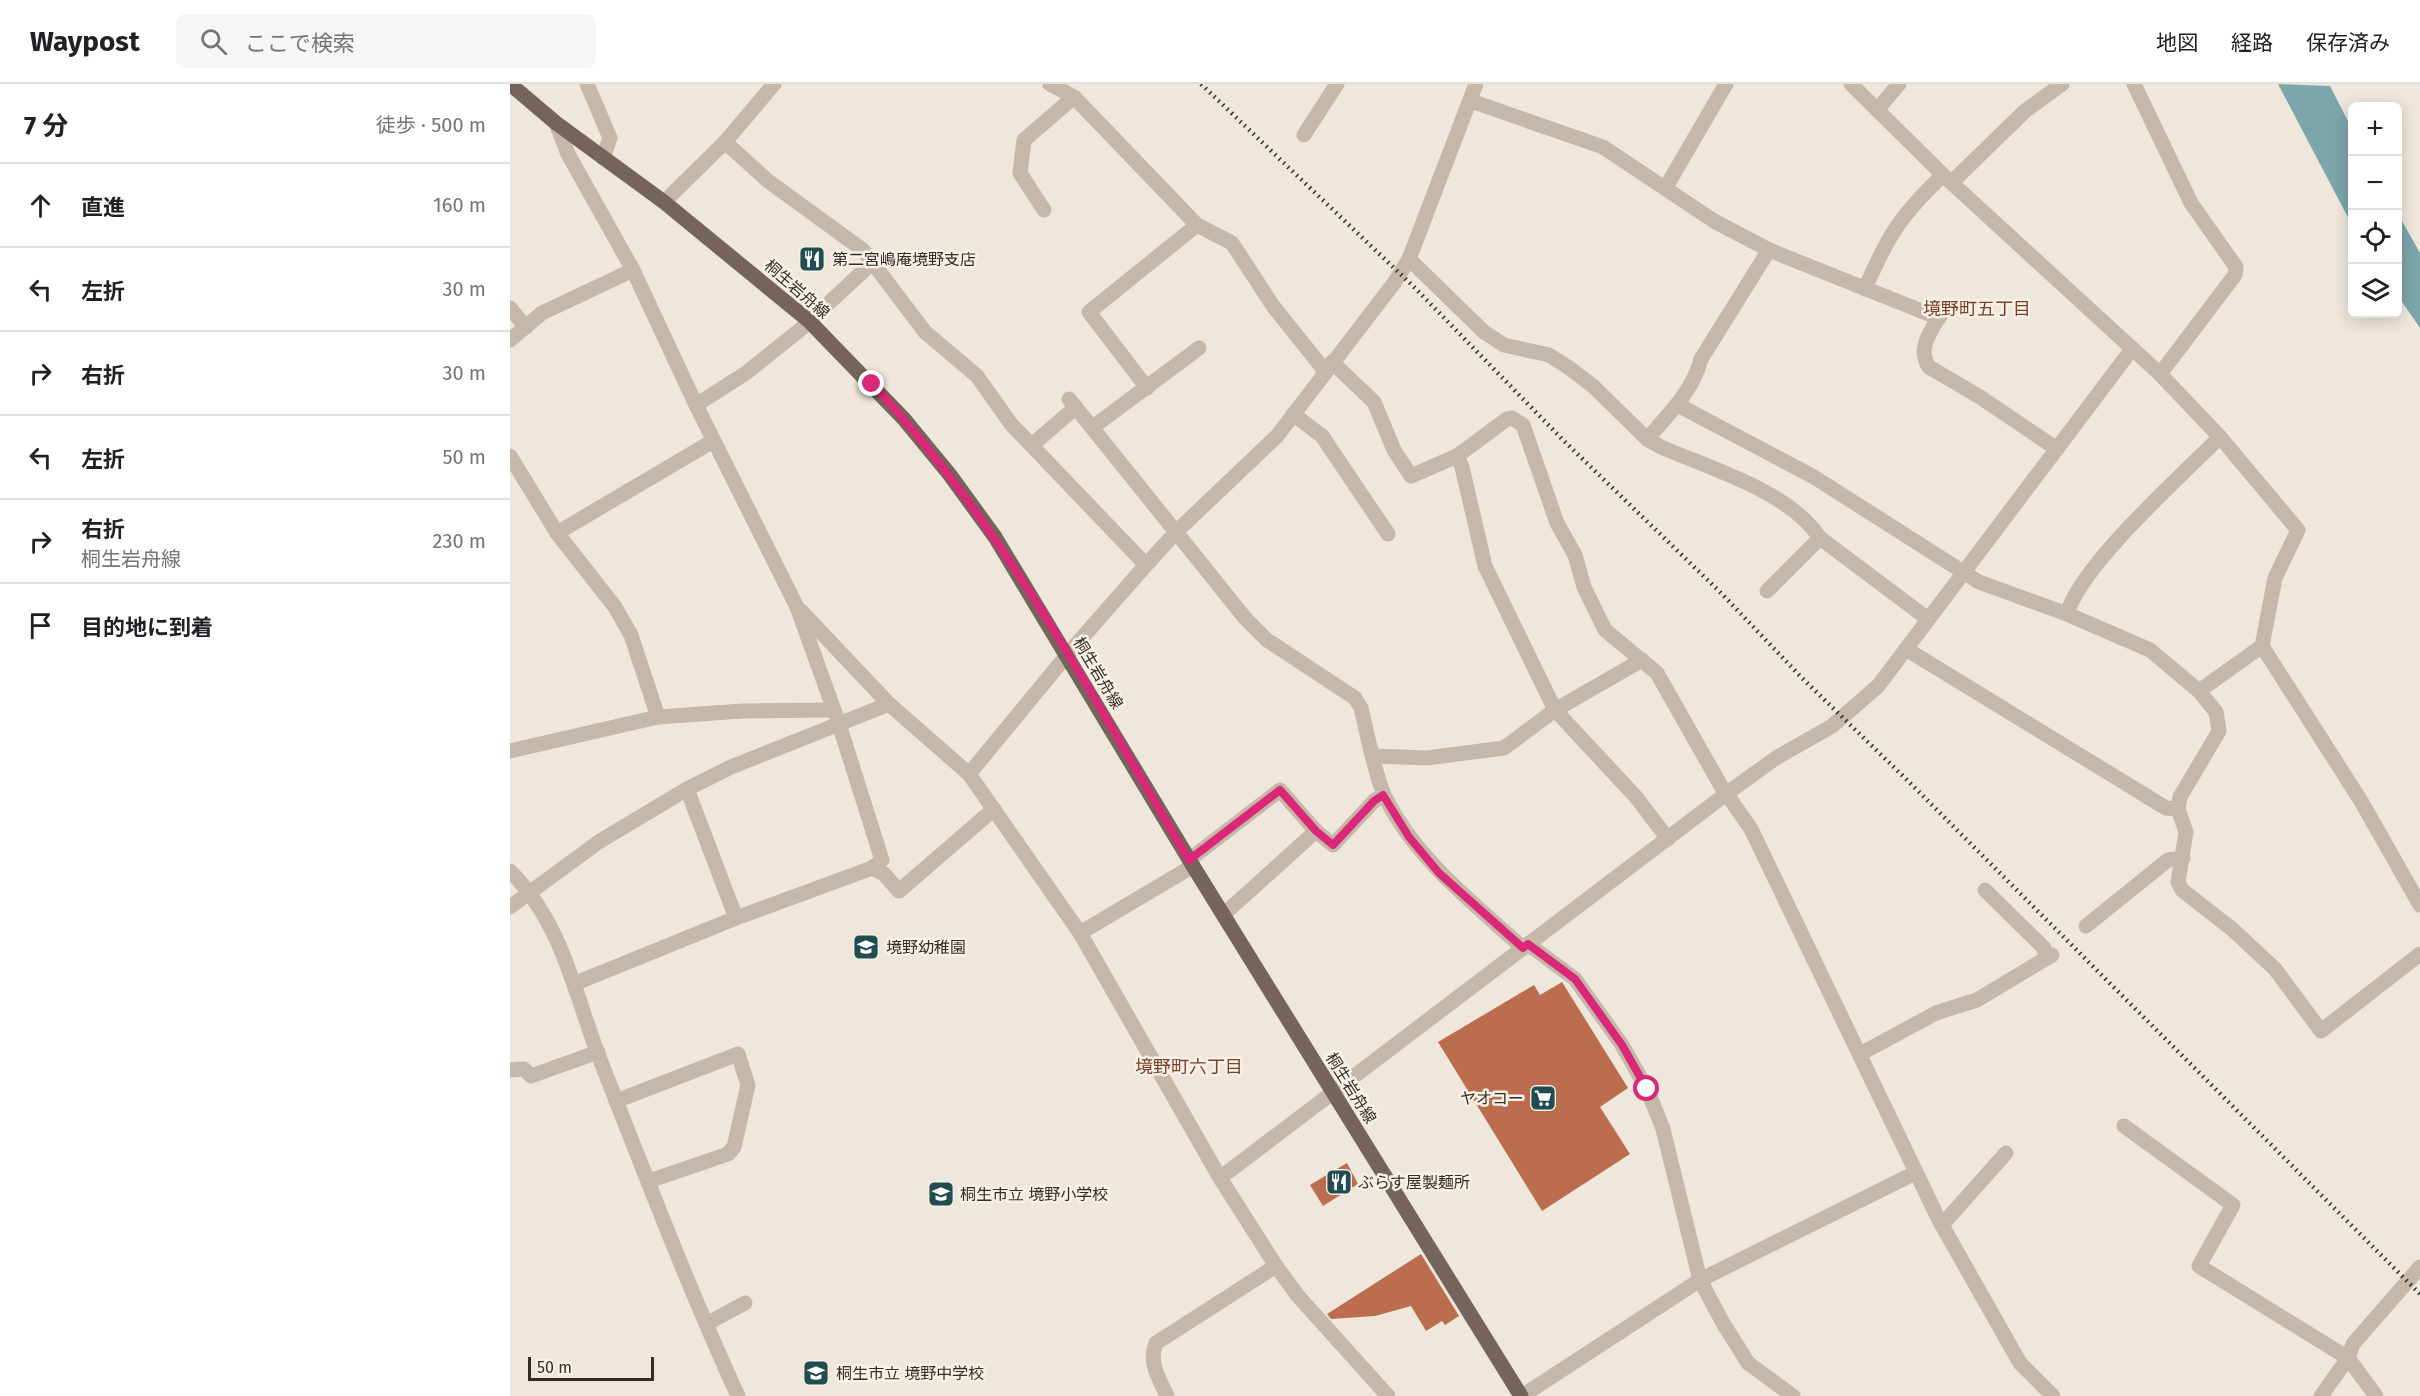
<!DOCTYPE html>
<html lang="ja">
<meta charset="utf-8">
<style>
body{margin:0;font-family:"Fira Sans","Noto Sans JP",sans-serif;background:#f6f6f6;color:#202124}
.controls{position:absolute;right:18px;top:18px;display:grid;overflow:hidden;border-radius:9px;box-shadow:0 3px 15px #0003}
.controls button{width:54px;height:54px;display:grid;place-items:center;padding:0;border:0;border-bottom:2px solid #e0e0e0;background:#fff;color:#202124;font:30px sans-serif}
.scale{position:absolute;left:18px;bottom:15px;width:126px;box-sizing:border-box;padding-left:6px;border:3px solid #342c28;border-top:0;font-size:16px;line-height:21px;white-space:nowrap;color:#342c28;-webkit-text-stroke:4px #f8f1e7;paint-order:stroke}
.stop{position:absolute;width:18px;height:18px;margin:-14px;border:4px solid #db2777;border-radius:50%;background:#fff}
.stop.end{background:#db2777;border-color:#fff;box-shadow:0 2px 6px #0008}
.list{margin:0;padding:0;list-style:none}
h2{display:flex;justify-content:space-between;align-items:center;height:78px;margin:0;padding:0 24px;font-size:26px}
h2 small{font-size:20px;font-weight:400;color:#757577}
.list li{display:grid;grid-template-columns:39px 1fr auto;gap:18px;align-items:center;box-sizing:border-box;height:84px;padding:0 24px;border-top:2px solid #e0e0e0}
.list b{display:block;font-size:22px;white-space:nowrap}
.list p{margin:0;font-size:20px;white-space:nowrap;color:#757577}
.list em{font-size:20px;font-style:normal;color:#757577}
.icon{flex:none;width:33px;height:33px;fill:none;stroke:currentColor;stroke-width:2;stroke-linecap:round;stroke-linejoin:round}
.map{position:relative;flex:none;width:1910px;height:1312px;overflow:hidden}
header{display:flex;align-items:center;gap:36px;box-sizing:border-box;height:84px;padding:0 30px;background:#fff;border-bottom:2px solid #e0e0e0}
header strong{font-size:28px}
nav{display:flex;gap:33px;margin-inline-start:auto;font-size:21px}
.search{width:420px;height:54px;background:#f6f6f6;display:flex;align-items:center;gap:15px;box-sizing:border-box;padding:0 21px;border-radius:9px;color:#757577;font-size:22px}
main{display:flex}
aside{flex:1;background:#fff}
.map>svg:first-child{display:block}
.water{fill:#7da6aa}
.building{fill:#bb6d4d}
.lines{fill:none;stroke-linecap:round;stroke-linejoin:round}
.minor{stroke:#c6b8a8;stroke-width:15}
.major{stroke:#75645a;stroke-width:15}
.rail{stroke:#342c28;stroke-width:4.5;stroke-dasharray:1.5 4.5;stroke-linecap:butt}
.route{stroke:#db2777;stroke-width:8}
.labels{text-anchor:middle;dominant-baseline:central;stroke-width:5;stroke-linejoin:round;paint-order:stroke}
.poi-label{font-size:16px;fill:#342c28;stroke:#f8f1e7;text-anchor:start}
.street-label{font-size:16px;fill:#342c28;stroke:#f8f1e7}
.neighbourhood-label{font-size:18px;fill:#7c4028;stroke:#f8f1e7}
</style>
<header>
<strong>Waypost</strong>
<div class="search"><svg class="icon" aria-label="search" viewBox="0 0 24 24"><circle cx="10" cy="10" r="6"/><path d="M15 15l6 6"/></svg>ここで検索</div>
<nav><a>地図</a><a>経路</a><a>保存済み</a></nav>
</header>
<main>
<aside>
<h2>7 分<small>徒歩 · 500 m</small></h2>
<ul class="list">
<li><svg class="icon" aria-label="ahead" viewBox="0 0 24 24"><path d="M12 20V5M6 11l6-6 6 6"/></svg><div><b>直進</b></div><em>160 m</em></li>
<li><svg class="icon" aria-label="left" viewBox="0 0 24 24"><path d="M17 20v-9H6M10 6l-5 5 5 5"/></svg><div><b>左折</b></div><em>30 m</em></li>
<li><svg class="icon" aria-label="right" viewBox="0 0 24 24"><path d="M7 20v-9h11M14 6l5 5-5 5"/></svg><div><b>右折</b></div><em>30 m</em></li>
<li><svg class="icon" aria-label="left" viewBox="0 0 24 24"><path d="M17 20v-9H6M10 6l-5 5 5 5"/></svg><div><b>左折</b></div><em>50 m</em></li>
<li><svg class="icon" aria-label="right" viewBox="0 0 24 24"><path d="M7 20v-9h11M14 6l5 5-5 5"/></svg><div><b>右折</b><p>桐生岩舟線</p></div><em>230 m</em></li>
<li><svg class="icon" aria-label="arrive" viewBox="0 0 24 24"><path d="M6 21V4h12l-3 4 3 4H6"/></svg><div><b>目的地に到着</b></div></li>
</ul>
</aside>
<div class="map">
<svg width="1910" height="1312" viewBox="0 0 1910 1312">
<rect width="100%" height="100%" fill="#efe7db"/>
<g class="water">
<path d="M1768,0L1820,2L1842,45V141Z"/>
<path d="M1888,130L1910,169V244L1888,212Z"/>
</g>
<g class="building">
<path d="M1052,898L1118,1004L1090,1023L1120,1070L1032,1127L928,958L1024,901L1030,911Z"/>
<path d="M837,1079L848,1100L813,1122L800,1101Z"/>
<path d="M911,1170L949,1232L935,1241L932,1237L916,1247L901,1222L865,1232L821,1235L817,1230Z"/>
</g>
<g class="lines">
<g class="minor">
<path d="M77,0L100,54L93,74"/>
<path d="M540,0L564,13L687,141L722,159L763,222L815,287"/>
<path d="M1341,0L1433,91L1650,290L1710,353L1788,446L1765,494L1752,562L1851,717L1910,821"/>
<path d="M1624,0L1681,119L1726,183L1725,191L1650,290"/>
<path d="M961,17L1093,63L1204,137L1259,166"/>
<path d="M1367,26L1389,0"/>
<path d="M46,39L58,70L123,186L186,321L287,523L329,640L372,776L362,784L226,834L66,899"/>
<path d="M794,51L827,0"/>
<path d="M215,58L258,97L353,166L415,248L467,292L501,340L636,481"/>
<path d="M1442,98L1515,27L1552,0"/>
<path d="M1156,103L1216,0"/>
<path d="M154,118L215,58L264,0"/>
<path d="M534,126L510,89L514,56L564,13"/>
<path d="M899,175L974,248L994,261L1039,271L1058,283L1083,302L1137,355L1151,363C1201,385 1279,407 1310,454L1418,535"/>
<path d="M1355,205C1378,151 1391,131 1433,91"/>
<path d="M1435,223C1425,242 1405,263 1419,283L1470,313L1547,365"/>
<path d="M0,224L16,243"/>
<path d="M0,256L32,229L123,186"/>
<path d="M822,278L864,318L884,366L901,392L947,372L997,335L1002,334L1013,341L1047,439L1065,471L1074,503L1095,546L1147,589L1211,702L1241,745L1429,1136L1510,1279L1543,1312"/>
<path d="M637,304L579,228L687,141"/>
<path d="M559,315L735,534L757,556L845,614L851,624C857,648 865,692 875,713C906,775 962,818 1013,864"/>
<path d="M186,321L236,289L291,245L363,178"/>
<path d="M1168,321L1304,393L1469,498L1557,530L1640,566L1689,607L1706,628L1709,647L1670,713L1668,725L1676,748L1668,798L1672,806L1722,845L1765,885L1811,947L1910,870"/>
<path d="M783,330L812,352L878,450"/>
<path d="M583,343L689,264"/>
<path d="M1137,355C1158,331 1183,307 1191,275L1259,166L1429,234"/>
<path d="M522,361L566,323"/>
<path d="M0,372L47,449L105,523L121,551L148,633"/>
<path d="M947,372L952,383L975,482L1045,626L1126,713L1158,755"/>
<path d="M47,449L203,357"/>
<path d="M1257,507L1310,454"/>
<path d="M291,527L379,620L459,690L570,849L710,1094L766,1182L788,1212L878,1312"/>
<path d="M1557,530C1570,482 1672,391 1710,353"/>
<path d="M1396,565L1656,724L1668,725"/>
<path d="M1689,607L1752,562"/>
<path d="M0,667L148,633L232,627L323,626"/>
<path d="M864,672L917,674L994,664L1045,626L1132,576"/>
<path d="M459,690L557,571L636,481L666,448L767,352L884,199L899,175L966,0"/>
<path d="M177,705L226,834"/>
<path d="M806,747L823,761L864,717L873,711"/>
<path d="M679,776L770,706L806,747L713,831"/>
<path d="M362,784L374,790L389,807L484,725"/>
<path d="M0,787C53,839 65,912 91,978C135,1090 178,1203 228,1312"/>
<path d="M1475,806L1534,864L1536,874"/>
<path d="M0,823L90,757L177,705L221,683L379,620"/>
<path d="M1576,842L1658,776L1673,774"/>
<path d="M570,849L683,782"/>
<path d="M1018,860L1065,895L1112,961L1137,1005L1153,1045L1190,1196L1213,1239L1238,1279L1283,1312"/>
<path d="M1350,970L1426,929L1467,916L1542,871"/>
<path d="M0,986L14,985L21,992L88,968"/>
<path d="M106,1017L228,970L238,1001L224,1063L218,1070L139,1097"/>
<path d="M1614,1042L1723,1121L1689,1182L1838,1274L1866,1312"/>
<path d="M710,1094L1216,710L1266,674L1322,642L1368,602L1396,565L1622,265"/>
<path d="M1432,1141L1496,1069"/>
<path d="M196,1240L235,1219"/>
<path d="M657,1312C649,1294 638,1278 646,1259L766,1182"/>
<path d="M1012,1312L1190,1196L1405,1089"/>
<path d="M1811,1312L1838,1274L1843,1260L1910,1183"/>
</g>
<path class="major" d="M0,0L46,39L154,118L299,237L394,335L440,391L485,453L683,782L1011,1312"/>
<path class="rail" d="M691,0L904,203L1053,356L1212,510L1292,594L1395,694L1910,1210"/>
</g>
<g class="lines">
<path class="route" d="M362,300C493,440 582,613 679,776L770,706L806,747L823,761L864,717L873,711L899,753L929,789L1013,864L1018,860L1065,895L1112,961L1137,1005"/>
</g>
<defs>
<symbol id="restaurant-square" viewBox="-11 -11 22 22"><rect x="-9" y="-9" width="18" height="18" rx="4" fill="#214c52" stroke="#f8f1e7"/><path d="M-5-6h1v4h1v-4h1v4h1v-4h1v5L-1.5 .5V6h-2V.5L-5-1ZM5-6V6H3V1.5H1.5Q1.5-4 5-6Z" fill="#fff"/></symbol>
<symbol id="school-square" viewBox="-11 -11 22 22"><rect x="-9" y="-9" width="18" height="18" rx="4" fill="#214c52" stroke="#f8f1e7"/><path d="M0-5L7-2L0 1L-7-2ZM-4 1L0 2.5L4 1V4Q0 6-4 4Z" fill="#fff"/></symbol>
<symbol id="supermarket-square" viewBox="-11 -11 22 22"><rect x="-9" y="-9" width="18" height="18" rx="4" fill="#214c52" stroke="#f8f1e7"/><path d="M-6-5.5h2.5l.6 2H6L4.5 2H-2.5L-4.4-4H-6ZM-1.5 3.2a1.3 1.3 0 1 0 .1 0ZM3 3.2a1.3 1.3 0 1 0 .1 0Z" fill="#fff"/></symbol>
</defs>
<g fill-rule="evenodd">
<use href="#restaurant-square" x="287" y="160" width="30" height="30"/>
<use href="#school-square" x="341" y="848" width="30" height="30"/>
<use href="#supermarket-square" x="1018" y="999" width="30" height="30"/>
<use href="#restaurant-square" x="814" y="1083" width="30" height="30"/>
<use href="#school-square" x="416" y="1095" width="30" height="30"/>
<use href="#school-square" x="291" y="1274" width="30" height="30"/>
</g>
<g class="labels">
<g class="poi-label">
<text x="322" y="175">第二宮嶋庵境野支店</text>
<text x="376" y="863">境野幼稚園</text>
<text x="1014" y="1014" text-anchor="end">ヤオコー</text>
<text x="848" y="1098">ぶらす屋製麺所</text>
<text x="450" y="1110">桐生市立 境野小学校</text>
<text x="326" y="1289">桐生市立 境野中学校</text>
</g>
<g class="street-label">
<text transform="translate(287 205) rotate(41)">桐生岩舟線</text>
<text transform="translate(588 589) rotate(59)">桐生岩舟線</text>
<text transform="translate(841 1004) rotate(58)">桐生岩舟線</text>
</g>
<g class="neighbourhood-label">
<text x="1467" y="225">境野町五丁目</text>
<text x="679" y="983">境野町六丁目</text>
</g>
</g>
</svg>
<div class="controls">
<button>+</button>
<button>−</button>
<button><svg class="icon" aria-label="locate" viewBox="0 0 24 24"><circle cx="12" cy="12" r="6"/><path d="M12 2v4M12 18v4M2 12h4M18 12h4"/></svg></button>
<button><svg class="icon" aria-label="layers" viewBox="0 0 24 24"><path d="M12 4l9 5-9 5-9-5zM3 14l9 5 9-5"/></svg></button>
</div>
<div class="scale">50 m</div>
<div class="stop" style="left:1137px;top:1005px"></div>
<div class="stop end" style="left:362px;top:300px"></div>
</div>
</main>
